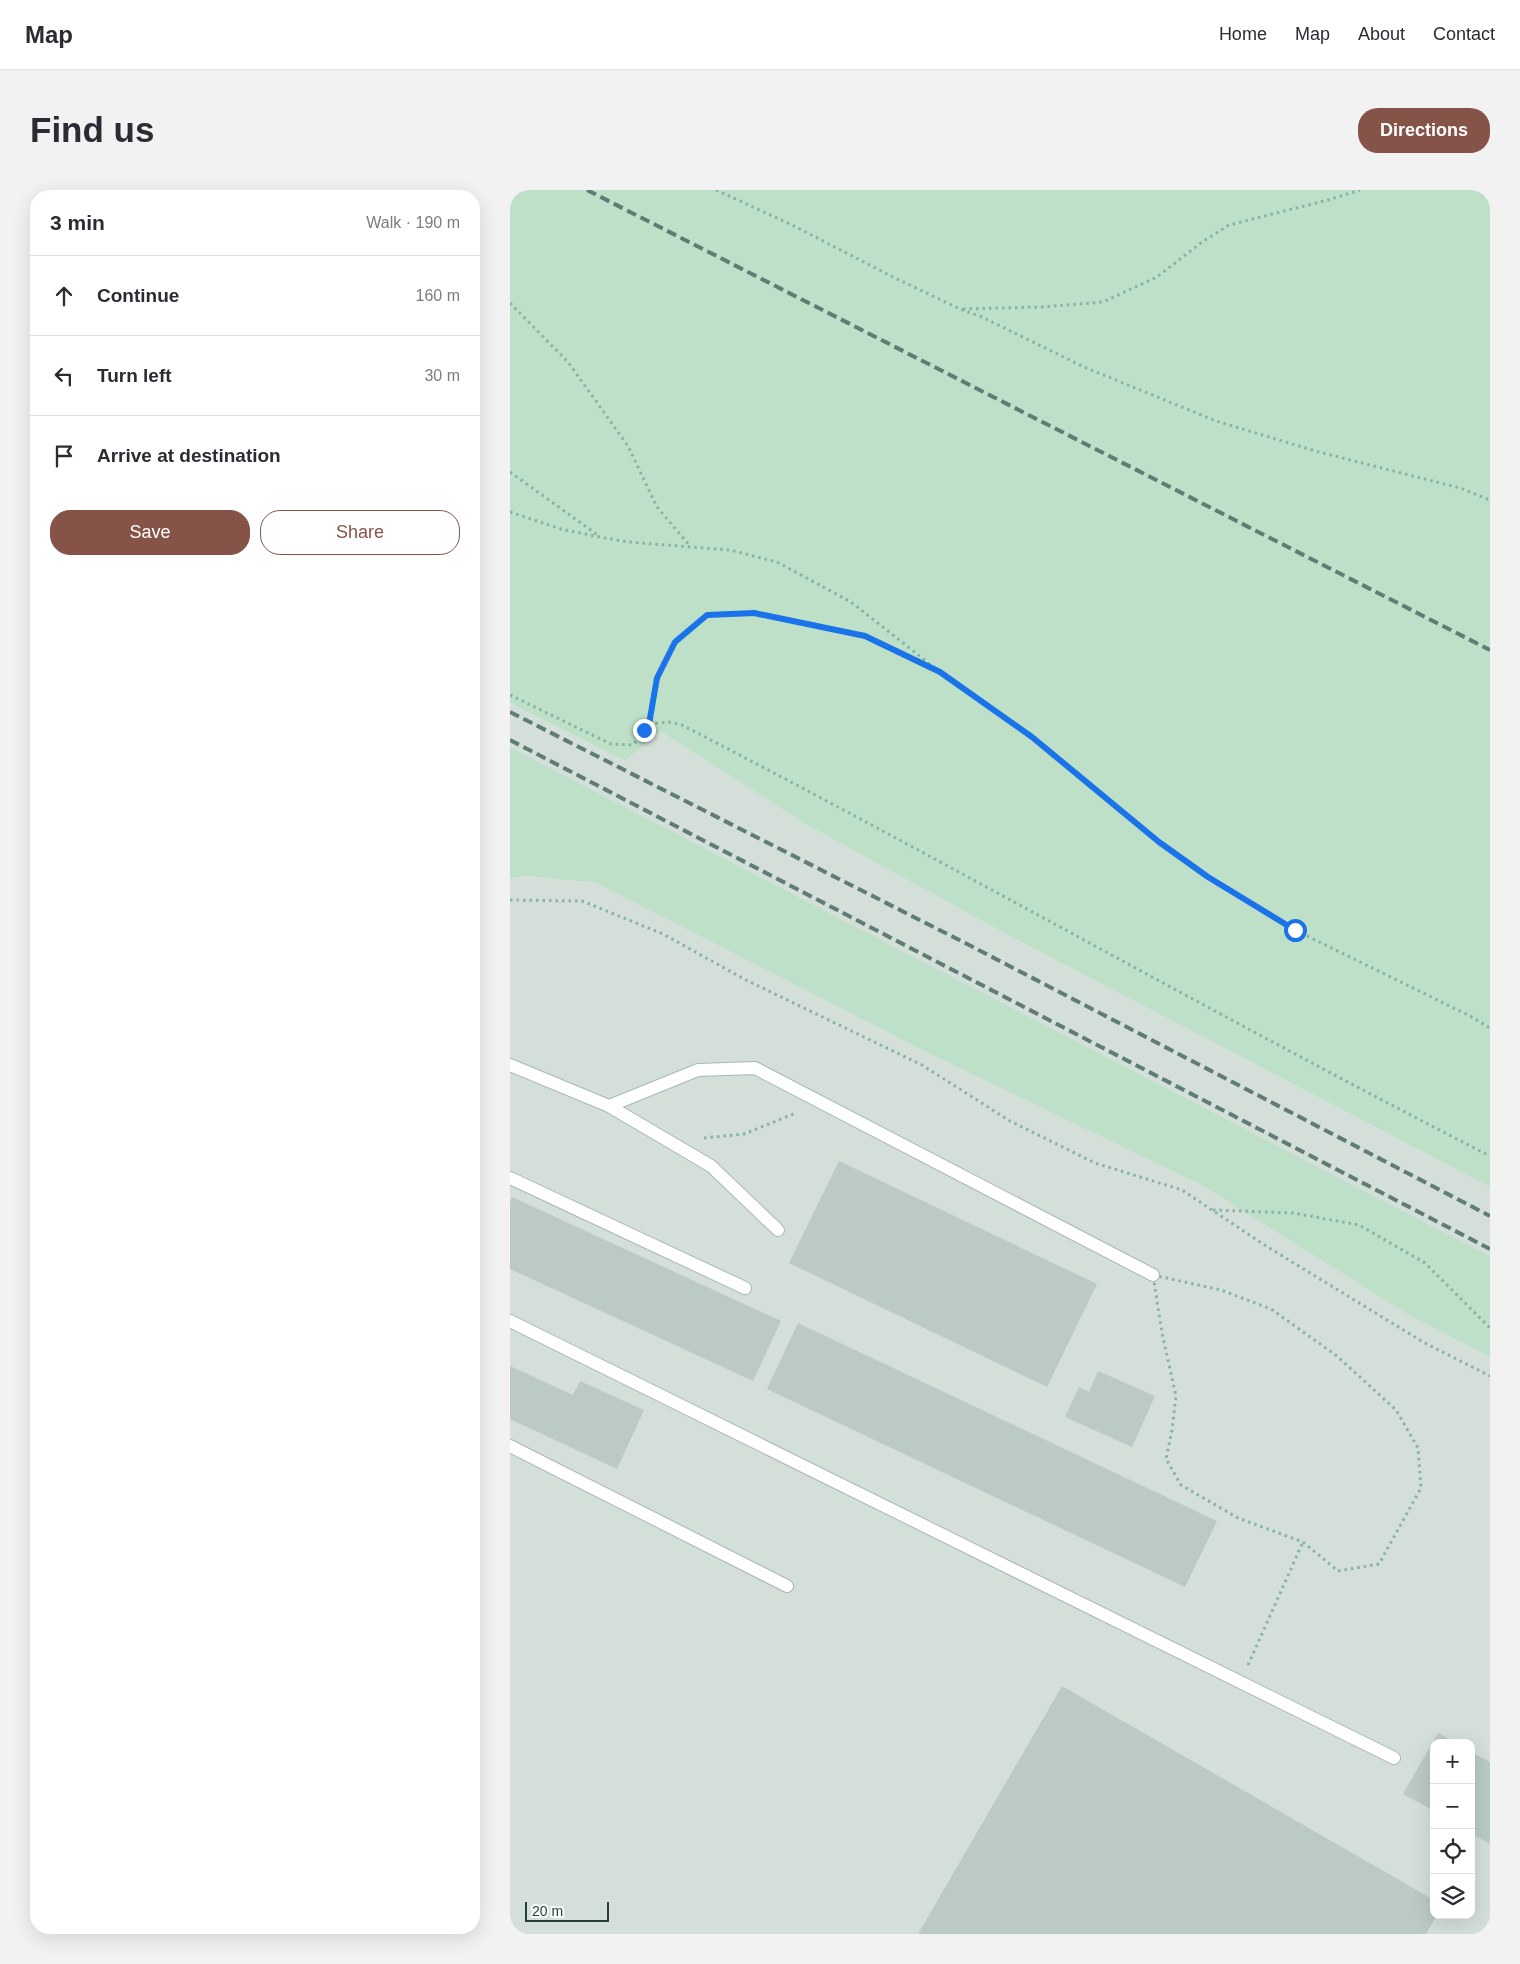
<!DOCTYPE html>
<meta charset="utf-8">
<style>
body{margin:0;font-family:Helvetica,sans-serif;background:#f2f2f3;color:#2b2b33}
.controls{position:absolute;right:15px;bottom:15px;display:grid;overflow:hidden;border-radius:10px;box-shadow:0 5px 20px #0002}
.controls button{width:45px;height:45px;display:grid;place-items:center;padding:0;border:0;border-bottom:1px solid #e1e1e2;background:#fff;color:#2b2b33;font:25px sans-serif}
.scale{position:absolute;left:15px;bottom:12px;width:84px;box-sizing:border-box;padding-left:5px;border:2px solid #24423a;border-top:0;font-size:14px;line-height:18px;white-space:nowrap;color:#24423a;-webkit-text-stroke:4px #f7fbf9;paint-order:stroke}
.stop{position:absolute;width:15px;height:15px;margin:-11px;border:4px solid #1a73e8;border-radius:50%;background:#fff}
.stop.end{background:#1a73e8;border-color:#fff;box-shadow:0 1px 5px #0008}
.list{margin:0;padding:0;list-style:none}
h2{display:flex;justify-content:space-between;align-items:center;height:65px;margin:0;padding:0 20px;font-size:21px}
h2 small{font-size:16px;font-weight:400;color:#7c7c81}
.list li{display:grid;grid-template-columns:32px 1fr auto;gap:15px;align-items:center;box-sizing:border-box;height:80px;padding:0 20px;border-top:1px solid #e1e1e2}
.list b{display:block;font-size:19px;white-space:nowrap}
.list em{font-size:16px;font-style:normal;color:#7c7c81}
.actions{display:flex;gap:10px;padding:15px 20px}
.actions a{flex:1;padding:11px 0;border:1px solid #855347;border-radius:20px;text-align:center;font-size:18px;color:#855347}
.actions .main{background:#855347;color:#fff}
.icon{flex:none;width:28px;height:28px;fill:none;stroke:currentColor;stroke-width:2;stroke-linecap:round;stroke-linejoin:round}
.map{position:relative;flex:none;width:980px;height:1744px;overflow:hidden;border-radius:20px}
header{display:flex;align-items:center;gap:30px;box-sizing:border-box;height:70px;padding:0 25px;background:#fff;border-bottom:1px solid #e1e1e2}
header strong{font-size:24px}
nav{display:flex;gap:28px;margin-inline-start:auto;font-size:18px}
.intro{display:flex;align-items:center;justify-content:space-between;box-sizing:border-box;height:120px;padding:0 30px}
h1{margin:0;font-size:35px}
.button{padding:12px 22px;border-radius:20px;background:#855347;color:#fff;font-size:18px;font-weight:700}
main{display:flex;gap:30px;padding:0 30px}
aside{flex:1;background:#fff;border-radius:20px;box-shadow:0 5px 20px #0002}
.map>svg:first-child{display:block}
.built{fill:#d4dfda;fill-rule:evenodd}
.green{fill:#bfe0c8}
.building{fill:#bbcac4}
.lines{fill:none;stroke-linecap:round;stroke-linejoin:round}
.service-casing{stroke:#a8b8b2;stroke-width:14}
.path{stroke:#86b3a5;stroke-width:3;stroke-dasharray:2.5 4;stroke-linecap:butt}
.service{stroke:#fff;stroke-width:12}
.rail{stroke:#5f7d75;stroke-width:4;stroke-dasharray:10 5;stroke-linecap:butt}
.route{stroke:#1a73e8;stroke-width:6}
</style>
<header>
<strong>Map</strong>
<nav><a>Home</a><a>Map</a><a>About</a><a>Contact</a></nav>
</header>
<div class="intro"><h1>Find us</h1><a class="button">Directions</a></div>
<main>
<aside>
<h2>3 min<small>Walk · 190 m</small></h2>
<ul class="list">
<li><svg class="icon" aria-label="ahead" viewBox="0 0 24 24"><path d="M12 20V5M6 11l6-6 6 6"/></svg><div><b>Continue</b></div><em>160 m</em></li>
<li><svg class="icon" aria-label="left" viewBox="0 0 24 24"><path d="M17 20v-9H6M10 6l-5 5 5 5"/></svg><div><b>Turn left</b></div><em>30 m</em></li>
<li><svg class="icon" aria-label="arrive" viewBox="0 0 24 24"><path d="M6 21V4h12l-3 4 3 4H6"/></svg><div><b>Arrive at destination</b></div></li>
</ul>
<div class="actions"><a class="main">Save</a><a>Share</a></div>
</aside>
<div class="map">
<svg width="980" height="1744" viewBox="0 0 980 1744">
<rect width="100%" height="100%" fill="#e6efeb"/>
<g class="built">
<path d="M0,513L115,571L150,541L297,635L496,744L980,997V1066L0,557Z"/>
<path d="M17,686L86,693L416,862L693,996L900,1126L980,1167V1744H0V688ZM924,1553H961V1725H924Z"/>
</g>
<g class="green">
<path d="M0,0H980V997L496,744L297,635L150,541L115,571L0,513Z"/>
<path d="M0,557L980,1066V1167L900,1126L693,996L416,862L86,693L17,686L0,688Z"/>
</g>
<g class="building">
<path d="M329,971L587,1094L537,1197L279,1073Z"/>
<path d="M2,1007L271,1131L243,1191L0,1079V1012Z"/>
<path d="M288,1133L707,1331L675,1397L257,1199Z"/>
<path d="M0,1176L63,1205L70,1191L134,1220L107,1279L0,1229Z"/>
<path d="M588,1181L645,1206L622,1257L555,1227L569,1197L579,1202Z"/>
<path d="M552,1496L924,1710V1725H927L916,1744H408Z"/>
<path d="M928,1543L946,1553H924V1621L893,1604Z"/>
<path d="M961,1562L980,1572V1654L961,1643Z"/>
</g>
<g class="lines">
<defs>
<g id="service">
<path d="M0,875L99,916L188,880L245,878L643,1085"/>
<path d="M99,916L201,976L268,1040"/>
<path d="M0,988L235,1098"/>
<path d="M0,1131L884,1568"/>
<path d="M0,1256L277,1396"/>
</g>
</defs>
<use href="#service" class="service-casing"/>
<g class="path">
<path d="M206,0L282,35L383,87L450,119L472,127L574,177L706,231L809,262L950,298L980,310"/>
<path d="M0,113L58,172L118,256L147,317L180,356"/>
<path d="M453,119L532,117L593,112L647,87L692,52L719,35L818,10L850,0"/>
<path d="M0,282L89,346"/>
<path d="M0,322L51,339L90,347L118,352L220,360L267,372L341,412L430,482L522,547L649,652L698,687L785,740L960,826L980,838"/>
<path d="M0,505L101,554L123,555L139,534L147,488L165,452L197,425L243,423L355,446L422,478"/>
<path d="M139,534L159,532L172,535C443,675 708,827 980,966"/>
<path d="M0,710L72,711L153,744L236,790L412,875L500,931L585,973L672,1000L756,1056L913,1152L980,1186"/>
<path d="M194,948L234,944L286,923"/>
<path d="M703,1020L783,1023L849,1035L915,1073L980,1138"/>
<path d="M643,1085L711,1100L761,1119L827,1166L886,1220L908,1258L911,1298L869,1374L828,1381L793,1352L728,1328L671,1295L656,1269L662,1240L666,1206L652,1143Z"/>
<path d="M738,1475L793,1352"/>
</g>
<use href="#service" class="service"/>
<g class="rail">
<path d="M77,0L980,460"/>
<path d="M0,522L461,756L980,1026"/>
<path d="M0,550L980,1059"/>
</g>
</g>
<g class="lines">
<path class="route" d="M134,540L139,534L147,488L165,452L197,425L244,423L355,446L430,482L522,547L649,652L698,687L785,740"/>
</g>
</svg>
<div class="controls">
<button>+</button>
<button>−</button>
<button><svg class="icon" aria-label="locate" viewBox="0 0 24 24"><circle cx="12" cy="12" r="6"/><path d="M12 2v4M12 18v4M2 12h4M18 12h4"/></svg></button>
<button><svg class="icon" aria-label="layers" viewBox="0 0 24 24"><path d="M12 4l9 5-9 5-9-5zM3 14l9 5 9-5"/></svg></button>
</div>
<div class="scale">20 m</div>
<div class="stop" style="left:785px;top:740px"></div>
<div class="stop end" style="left:134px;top:540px"></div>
</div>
</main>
